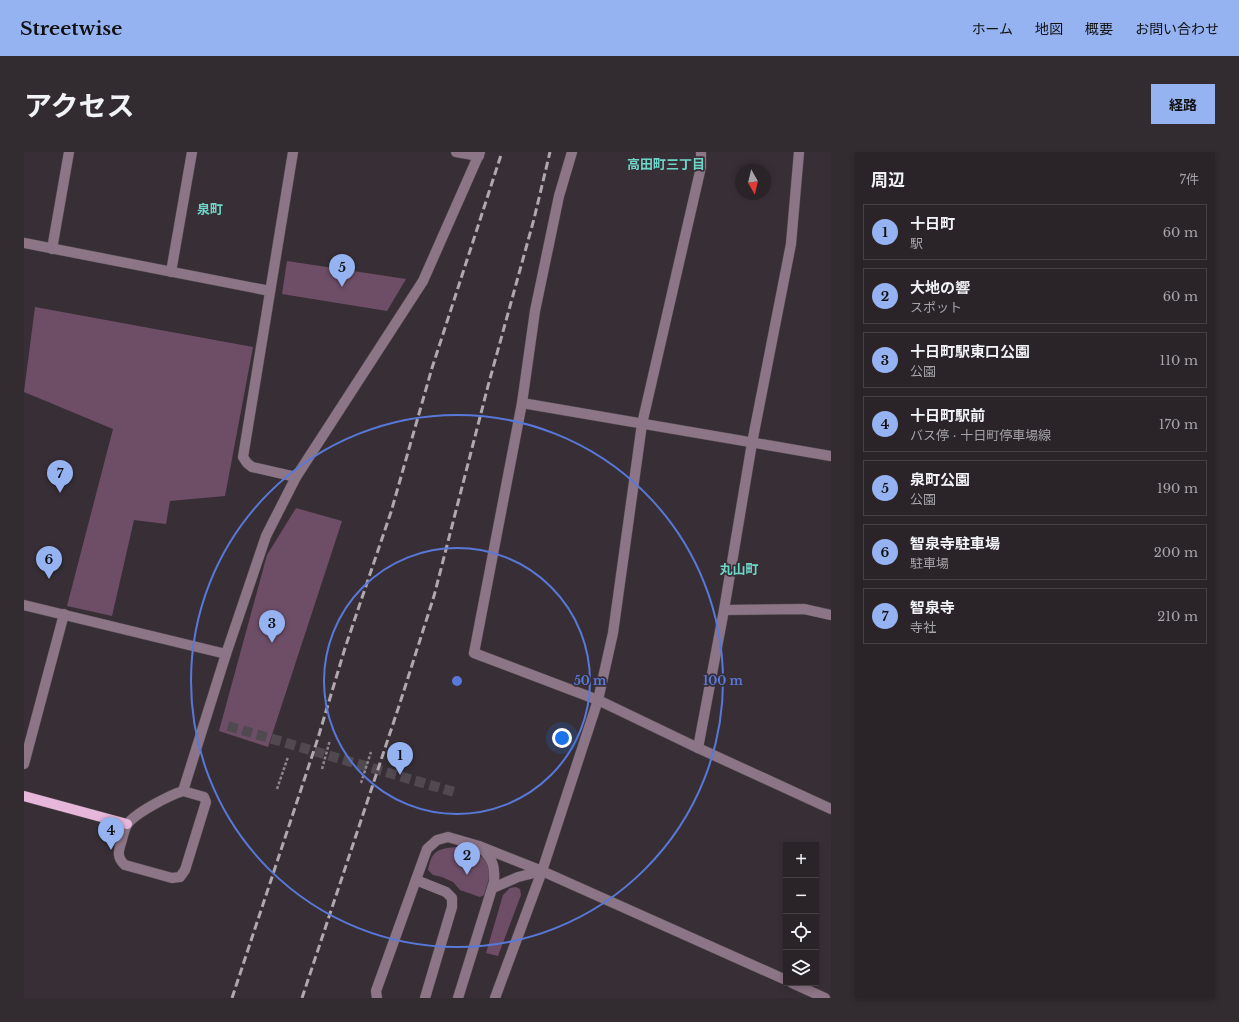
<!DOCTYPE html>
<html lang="ja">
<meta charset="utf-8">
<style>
body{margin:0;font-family:"Libre Baskerville","Noto Sans JP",serif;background:#322b30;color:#f1f3f6}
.controls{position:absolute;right:12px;bottom:12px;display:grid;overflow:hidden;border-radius:0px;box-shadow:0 2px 6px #0003}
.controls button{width:36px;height:36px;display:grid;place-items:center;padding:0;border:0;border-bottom:1px solid #464045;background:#2a2328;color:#f1f3f6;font:20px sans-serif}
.compass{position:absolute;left:711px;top:12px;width:36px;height:36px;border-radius:50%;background:#2a2328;box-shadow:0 2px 6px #0003;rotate:172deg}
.you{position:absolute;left:538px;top:586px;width:14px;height:14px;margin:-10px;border:3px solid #fff;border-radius:50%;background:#1a73e8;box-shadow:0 0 0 6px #1a73e833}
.badge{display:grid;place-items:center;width:26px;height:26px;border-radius:50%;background:#95b2f1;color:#111;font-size:13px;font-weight:700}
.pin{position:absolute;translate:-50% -33px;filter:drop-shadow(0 1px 2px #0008)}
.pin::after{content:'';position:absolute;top:21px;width:14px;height:12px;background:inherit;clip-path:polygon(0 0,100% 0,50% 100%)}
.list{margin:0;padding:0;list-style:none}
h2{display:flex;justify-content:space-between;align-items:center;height:52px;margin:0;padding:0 16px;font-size:17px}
h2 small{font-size:13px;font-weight:400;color:#a5a4a8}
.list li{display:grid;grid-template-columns:26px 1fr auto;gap:12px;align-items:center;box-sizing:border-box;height:56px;margin:0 8px 8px;padding:0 8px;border:1px solid #464045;border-radius:0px}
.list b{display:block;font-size:15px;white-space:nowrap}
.list p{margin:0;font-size:13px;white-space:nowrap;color:#a5a4a8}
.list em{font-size:13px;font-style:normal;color:#a5a4a8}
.icon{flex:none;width:22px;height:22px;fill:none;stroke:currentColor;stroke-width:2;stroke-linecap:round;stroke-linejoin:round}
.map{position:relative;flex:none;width:807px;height:846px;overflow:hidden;border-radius:0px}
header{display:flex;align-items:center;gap:24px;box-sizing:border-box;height:56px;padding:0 20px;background:#95b2f1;color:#111}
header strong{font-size:19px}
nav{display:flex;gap:22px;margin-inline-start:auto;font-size:14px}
.intro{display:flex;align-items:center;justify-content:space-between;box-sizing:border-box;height:96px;padding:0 24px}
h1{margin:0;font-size:28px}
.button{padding:10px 18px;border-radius:0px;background:#95b2f1;color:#111;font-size:14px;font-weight:700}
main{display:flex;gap:24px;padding:0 24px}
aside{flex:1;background:#2a2328;border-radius:0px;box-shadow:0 2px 6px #0003}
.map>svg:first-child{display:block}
.green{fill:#6e4e67}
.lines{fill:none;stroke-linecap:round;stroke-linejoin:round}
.minor-tunnel{stroke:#514950;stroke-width:10;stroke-dasharray:10 5;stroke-linecap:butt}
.minor-casing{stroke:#534b51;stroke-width:11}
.major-casing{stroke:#534b51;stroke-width:11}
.path{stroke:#8e868c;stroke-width:2.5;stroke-dasharray:3 2;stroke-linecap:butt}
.minor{stroke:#8c7586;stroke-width:10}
.major{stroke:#e6b7db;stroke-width:10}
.rail{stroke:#afa8ad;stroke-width:3;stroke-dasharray:8 4;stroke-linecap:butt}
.ring{fill:none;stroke:#5878da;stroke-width:2}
.labels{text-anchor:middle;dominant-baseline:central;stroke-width:3.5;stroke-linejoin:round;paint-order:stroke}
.neighbourhood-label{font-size:13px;font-weight:bold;fill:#6dd6c9;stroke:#382f36}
.centre{fill:#5878da;stroke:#382f36;stroke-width:2}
.ring-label{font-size:12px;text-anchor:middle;font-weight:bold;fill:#5878da;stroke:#382f36;stroke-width:3.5;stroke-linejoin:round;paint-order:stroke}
</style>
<header>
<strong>Streetwise</strong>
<nav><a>ホーム</a><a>地図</a><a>概要</a><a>お問い合わせ</a></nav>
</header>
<div class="intro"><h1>アクセス</h1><a class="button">経路</a></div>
<main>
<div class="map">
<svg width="807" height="846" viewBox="0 0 807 846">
<rect width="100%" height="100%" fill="#382f36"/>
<g class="green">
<path d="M263,109L382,127L363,159L258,142Z"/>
<path d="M11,155L229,195L201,344L146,349L142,372L110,368L88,464L43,454L89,277L0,240Z"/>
<path d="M272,356L318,369L244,595L195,579L243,403Z"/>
<path d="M432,695C446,697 466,704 466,722C465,728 462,736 460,743L456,745L436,738L429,730L418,725L409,723L404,718C408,699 412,697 432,695Z"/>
<path d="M492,735L496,737L497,743L474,804L462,801L479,743L486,736Z"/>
</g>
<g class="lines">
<path class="minor-tunnel" d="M204,574L430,640"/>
<defs>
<g id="minor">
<path d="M269,0L219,305L223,311L228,315L272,325"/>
<path d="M432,0L455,4"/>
<path d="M548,0L535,44L511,159L498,251L450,501L574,548L674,596L807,657"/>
<path d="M0,91L246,139"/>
<path d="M28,97L45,0"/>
<path d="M147,120L168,0"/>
<path d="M498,251L807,304"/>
<path d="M0,453L202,502"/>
<path d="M700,458L780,457L807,463"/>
<path d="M674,596L700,458L728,291L767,92L775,0"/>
<path d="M0,612L40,462"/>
<path d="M159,639L202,502L242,384L272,325L399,129L456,0"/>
<path d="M159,639L180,645L182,650L161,718L156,725L148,726L101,713C93,706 94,700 97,691C99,685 100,678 103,673C109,662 146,643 159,639Z"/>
<path d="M392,728L422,740L428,746V755L401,846"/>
<path d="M469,736L494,725L518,719"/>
<path d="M768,831L801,846"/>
<path d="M353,846L352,839L403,697L413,688L424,685L455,694L518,719L762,828"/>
<path d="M434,846L470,730C471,715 469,707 458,697"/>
<path d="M471,846L518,719L574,548L589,481L618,272L677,15V0"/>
</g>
<path id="major" d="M0,644L103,672"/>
</defs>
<use href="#minor" class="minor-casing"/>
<use href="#major" class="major-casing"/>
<g class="path">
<path d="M298,617L306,588"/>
<path d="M337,631L347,600"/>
<path d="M253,637L264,605"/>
</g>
<use href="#minor" class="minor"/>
<use href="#major" class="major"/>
<g class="rail">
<path d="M208,846L294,586L321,496L367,360L408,216L478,0"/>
<path d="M278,846L375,554L410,444L464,234L510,67L526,0"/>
</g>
</g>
<g class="ring">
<circle cx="433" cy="529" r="133"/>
<circle cx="433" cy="529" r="266"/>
</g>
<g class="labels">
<g class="neighbourhood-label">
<text x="642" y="12">高田町三丁目</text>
<text x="186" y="57">泉町</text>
<text x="715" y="417">丸山町</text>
</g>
</g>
<circle cx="433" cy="529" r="6" class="centre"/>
<g class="ring-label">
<text x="566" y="533">50 m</text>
<text x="699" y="533">100 m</text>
</g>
</svg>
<div class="controls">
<button>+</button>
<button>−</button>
<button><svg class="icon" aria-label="locate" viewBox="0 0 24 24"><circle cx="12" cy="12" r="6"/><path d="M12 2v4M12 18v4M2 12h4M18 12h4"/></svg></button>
<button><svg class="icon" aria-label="layers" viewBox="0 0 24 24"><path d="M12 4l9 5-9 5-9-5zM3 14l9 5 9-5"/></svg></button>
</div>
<svg class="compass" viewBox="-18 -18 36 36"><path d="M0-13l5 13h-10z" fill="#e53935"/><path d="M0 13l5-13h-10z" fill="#a5a4a8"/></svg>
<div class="you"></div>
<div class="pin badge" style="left:376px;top:623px">1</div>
<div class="pin badge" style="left:443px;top:723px">2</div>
<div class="pin badge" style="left:248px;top:491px">3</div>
<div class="pin badge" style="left:87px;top:698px">4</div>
<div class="pin badge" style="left:318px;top:135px">5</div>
<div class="pin badge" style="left:25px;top:427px">6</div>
<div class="pin badge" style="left:36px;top:341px">7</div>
</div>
<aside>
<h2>周辺<small>7件</small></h2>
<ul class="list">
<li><span class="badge">1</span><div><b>十日町</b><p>駅</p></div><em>60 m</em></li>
<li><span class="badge">2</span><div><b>大地の響</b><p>スポット</p></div><em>60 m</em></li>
<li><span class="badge">3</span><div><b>十日町駅東口公園</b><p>公園</p></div><em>110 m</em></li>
<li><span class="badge">4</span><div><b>十日町駅前</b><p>バス停 · 十日町停車場線</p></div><em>170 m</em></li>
<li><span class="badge">5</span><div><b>泉町公園</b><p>公園</p></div><em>190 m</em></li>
<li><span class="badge">6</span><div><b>智泉寺駐車場</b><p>駐車場</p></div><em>200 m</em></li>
<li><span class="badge">7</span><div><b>智泉寺</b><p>寺社</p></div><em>210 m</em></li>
</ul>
</aside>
</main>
